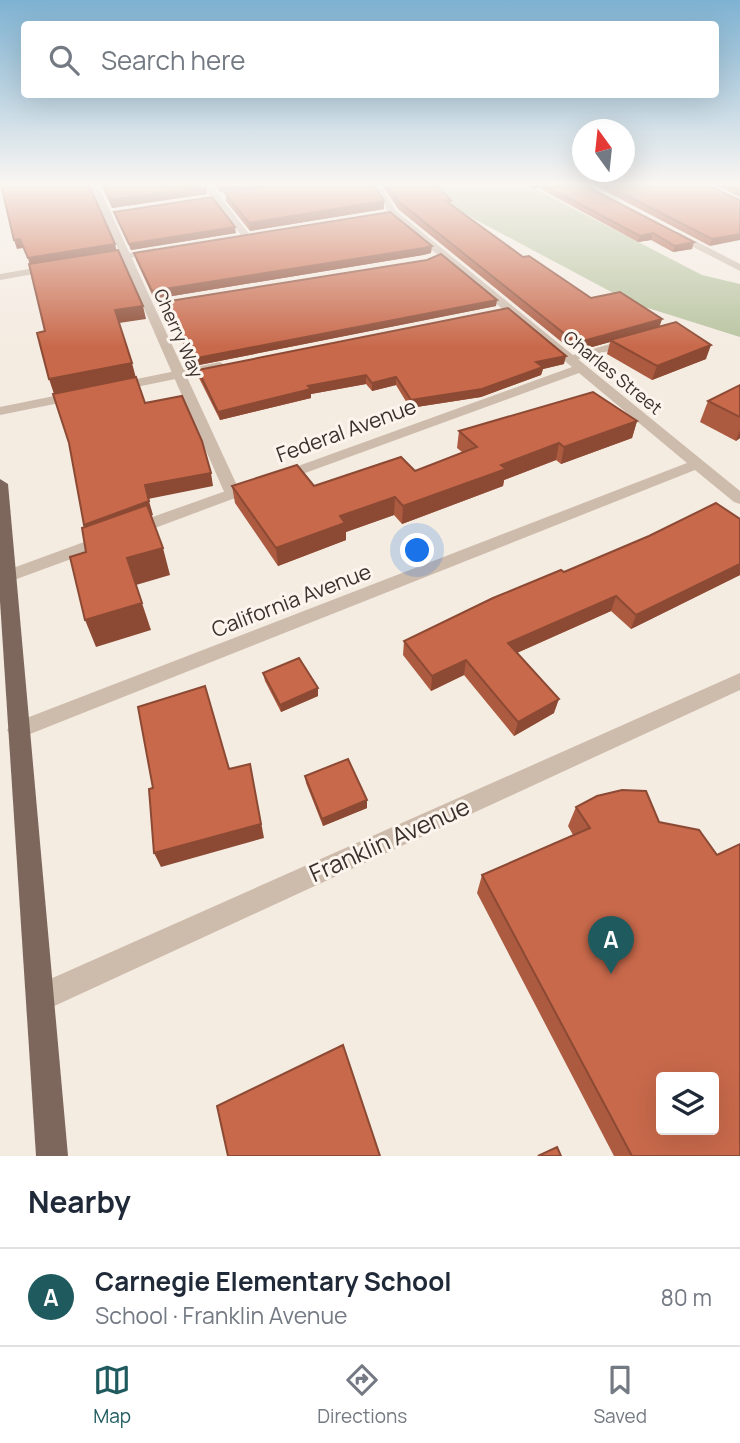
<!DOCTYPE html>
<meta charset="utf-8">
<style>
body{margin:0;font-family:Manrope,sans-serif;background:#f6f6f7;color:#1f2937}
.controls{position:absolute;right:21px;bottom:21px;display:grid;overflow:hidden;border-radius:7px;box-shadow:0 7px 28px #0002}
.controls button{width:63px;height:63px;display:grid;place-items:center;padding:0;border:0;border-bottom:2px solid #e0e1e3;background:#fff;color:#1f2937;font:35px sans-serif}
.compass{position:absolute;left:572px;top:119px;width:63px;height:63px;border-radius:50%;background:#fff;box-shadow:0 7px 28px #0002;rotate:345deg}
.you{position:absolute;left:418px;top:551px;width:24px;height:24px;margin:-18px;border:5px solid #fff;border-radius:50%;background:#1a73e8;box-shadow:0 0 0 10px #1a73e833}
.badge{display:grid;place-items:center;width:46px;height:46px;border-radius:50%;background:#1f5a5e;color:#fff;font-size:23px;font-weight:700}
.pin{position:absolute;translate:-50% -58px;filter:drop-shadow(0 2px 4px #0008)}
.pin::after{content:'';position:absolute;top:37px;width:24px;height:21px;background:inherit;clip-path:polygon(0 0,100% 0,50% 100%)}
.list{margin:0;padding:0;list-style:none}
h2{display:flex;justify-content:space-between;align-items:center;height:91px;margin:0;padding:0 28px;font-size:30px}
h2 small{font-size:23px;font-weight:400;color:#747a83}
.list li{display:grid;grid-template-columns:46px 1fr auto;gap:21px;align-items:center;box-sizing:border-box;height:98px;padding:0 28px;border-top:2px solid #e0e1e3}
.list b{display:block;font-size:26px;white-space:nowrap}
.list p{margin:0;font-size:23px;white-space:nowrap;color:#747a83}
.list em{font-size:23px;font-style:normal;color:#747a83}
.icon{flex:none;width:38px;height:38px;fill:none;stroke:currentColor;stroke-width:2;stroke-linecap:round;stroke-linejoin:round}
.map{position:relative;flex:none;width:740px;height:1156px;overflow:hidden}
.search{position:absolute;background:#fff;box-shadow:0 7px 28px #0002;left:21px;right:21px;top:21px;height:77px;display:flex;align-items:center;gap:18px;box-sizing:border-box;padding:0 24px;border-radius:7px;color:#747a83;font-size:26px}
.sheet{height:189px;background:#fff}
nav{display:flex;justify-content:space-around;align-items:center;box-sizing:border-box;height:98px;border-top:2px solid #e0e1e3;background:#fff;font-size:19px;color:#747a83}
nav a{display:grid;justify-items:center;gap:4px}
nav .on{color:#1f5a5e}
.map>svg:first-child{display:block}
.green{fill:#b8c4a0}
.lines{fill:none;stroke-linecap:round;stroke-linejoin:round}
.service{fill:#cdbbac;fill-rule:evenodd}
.minor{fill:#cdbbac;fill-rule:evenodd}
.primary{fill:#7d675c;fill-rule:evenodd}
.wall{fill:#ac5a40}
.shaded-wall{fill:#8c4a34}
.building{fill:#c8694b;stroke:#8c4a34;stroke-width:2;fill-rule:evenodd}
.labels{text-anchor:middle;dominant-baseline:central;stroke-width:6;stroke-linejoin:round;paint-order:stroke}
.far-street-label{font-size:18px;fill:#3b302b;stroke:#fbf5ee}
.street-label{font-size:21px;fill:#3b302b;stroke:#fbf5ee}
.near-street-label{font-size:24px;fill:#3b302b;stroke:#fbf5ee}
</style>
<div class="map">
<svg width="740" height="1156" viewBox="0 0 740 1156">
<rect width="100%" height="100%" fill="#f4ebe1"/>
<path class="green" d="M420,185H528L702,275L740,284V337L632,303L424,192Z"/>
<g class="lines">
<g class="service">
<path d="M90,185H98L241,494L238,497L233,499L225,494Z"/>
<path d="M630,338L636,342L634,344L569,362L563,358Z"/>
</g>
<g class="minor">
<path d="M203,185H211L250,235V239H244Z"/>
<path d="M372,185H380L396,211L740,491V504L734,502L695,470L25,736L18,739L11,736L7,730L11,724L687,463L579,373L286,480H276L273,477L276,474L572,367L390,215Z"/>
<path d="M672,232H678L740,264V271L672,236Z"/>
<path d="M155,248L160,251L158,253L100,263L95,260Z"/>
<path d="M52,265L57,268L56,270L0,280V274Z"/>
<path d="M220,362L226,366L224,369L117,391L111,387L117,383Z"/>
<path d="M79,391L84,392V398L0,415V407Z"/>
<path d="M254,481L262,486L259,489L139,534H127L125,530L127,526Z"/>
<path d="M106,534L114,540L112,544L14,580L8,582L0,577L2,572Z"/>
<path d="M740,673V690L50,1008L40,1012L30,1008L26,998L30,988Z"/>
</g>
<path class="primary" d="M0,479L8,484L68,1156H36L0,601Z"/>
</g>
<g class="wall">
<path d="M101,185H204L207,194L112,208Z"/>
<path d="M214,185H271L220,192Z"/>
<path d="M382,185H437L451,200V205L523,257L591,298L662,319L659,327L706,359L652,380L607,354L610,342L574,352L398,209Z"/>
<path d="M527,185H584L692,249L673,252L651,240L638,242L539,188L534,189Z"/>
<path d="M594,185H707L740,200L710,246Z"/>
<path d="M716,185H740V197Z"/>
<path d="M225,193L384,201V209L250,231L226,201Z"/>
<path d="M114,212L236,233L131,250L116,218Z"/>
<path d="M134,253H431L423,255L154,299L136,260Z"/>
<path d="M157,303L496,306L194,366L170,316L162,317Z"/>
<path d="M564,364L543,369L541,375L481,397L410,408L396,385L372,391L366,384L311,394V398L220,420L199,378L198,370Z"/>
<path d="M740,385V438L736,441L700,422L708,401Z"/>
<path d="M637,421L632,438L561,464L556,460L504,480L503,486L402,524L394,515L346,532V540L278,566L235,503L232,486H314L415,471L462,452L457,448L459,431Z"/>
<path d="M740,519V575L631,629L611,611L517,653L554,713L514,736L464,675L431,691L403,655L404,641L564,572Z"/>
<path d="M263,673L318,696L281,712L265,681Z"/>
<path d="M305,776L367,808L323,826L306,783Z"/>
<path d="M597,796L740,1156H614L477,893L482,875L573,835L568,826L576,807Z"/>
</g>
<g class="shaded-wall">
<path d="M219,185H271L220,192Z"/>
<path d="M534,185H539V188L534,189Z"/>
<path d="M206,187L207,194L112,208L110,200Z"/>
<path d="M384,201V209L250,231L249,223Z"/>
<path d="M235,227L236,233L131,250L129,244Z"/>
<path d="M653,233L651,240L638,242L640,236Z"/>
<path d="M740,234V240L710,246L712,239Z"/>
<path d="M20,239L23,248L17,249L14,240Z"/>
<path d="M694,242L692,249L673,252L675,246Z"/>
<path d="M115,244L117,252L30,266L28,258Z"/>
<path d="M432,246L431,253L423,255L154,299L152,291Z"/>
<path d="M497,300L496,306L194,366L192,359Z"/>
<path d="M143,306L146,319L119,323L115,310Z"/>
<path d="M168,309L170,316L162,317L161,310Z"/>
<path d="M662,319L659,328L610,340V342L574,352L576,343Z"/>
<path d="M711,345L706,359L652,380L657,366Z"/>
<path d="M566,356L564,364L543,369L541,375L481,397L410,408L411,400L536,362Z"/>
<path d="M132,363L136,378L54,394L49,379Z"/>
<path d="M366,375V384L311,394V398L220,420L218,412L308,386Z"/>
<path d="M396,377V385L372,391V383Z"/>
<path d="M637,421L632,438L561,464L564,447Z"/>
<path d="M740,430V438L736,441Z"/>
<path d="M559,443L556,460L504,480L503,486L402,524L403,506L501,465Z"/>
<path d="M211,473L213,486L148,499L145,485Z"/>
<path d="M395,497L394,515L346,532V540L278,566L276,548L340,516Z"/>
<path d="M149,501L153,515L89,538L84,525Z"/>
<path d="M163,548L170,575L136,585L151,630L96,647L85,620L127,558Z"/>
<path d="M740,564V575L631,629L636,615Z"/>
<path d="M616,596L611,611L505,658L508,643Z"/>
<path d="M466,660L464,675L431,691L432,676Z"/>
<path d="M318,688V696L281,712L280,705Z"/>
<path d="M559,699L554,713L514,736L518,722Z"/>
<path d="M250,764L264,838L161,867L154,853Z"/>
<path d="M367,800V808L323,826L322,819Z"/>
</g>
<g class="building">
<path d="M1,185H89L115,244L28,258L20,239L14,240Z"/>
<path d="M103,185H204L206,187L110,200Z"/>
<path d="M277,185H374L384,201L249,223L225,193Z"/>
<path d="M387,185H437L451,200L446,201L523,257L529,256L591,298L620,292L662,319L576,343L398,201Z"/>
<path d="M544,185H584L694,242L675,246L653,233L640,236Z"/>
<path d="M606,185H707L740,200V234L712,239Z"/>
<path d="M730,185H740V190Z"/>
<path d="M212,197L235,227L129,244L114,212Z"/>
<path d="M390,212L432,246L424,248L152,291L134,253Z"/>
<path d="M118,250L143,306L115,310L132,363L49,379L37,333L45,331L29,264Z"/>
<path d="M441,254L497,300L192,359L168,309L161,310L157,303L427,260Z"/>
<path d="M508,308L566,356L536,362L543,367L482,389L411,400L396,377L372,383L366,375L308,386L311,389L218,412L198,370Z"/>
<path d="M676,322L711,345L657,366L610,340Z"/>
<path d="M136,377L145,403L182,396L202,441L211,473L145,485L149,501L84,525L69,443L53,394Z"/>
<path d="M740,385V417L708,401Z"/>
<path d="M593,392L637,421L564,447L559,443L501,465L506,469L403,506L395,497L340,516L345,523L276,548L232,486L297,465L314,486L401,457L415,471L477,447L459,431Z"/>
<path d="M716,503L740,519V564L636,615L616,596L508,643L559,699L518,722L466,660L432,676L404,641L493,598L561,570L564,572L649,536Z"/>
<path d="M147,505L163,548L127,558L142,603L85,620L70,557L86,552L82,528Z"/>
<path d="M299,658L318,688L280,705L263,673Z"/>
<path d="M205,686L229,769L250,764L261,824L154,853L149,789L153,788L138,707Z"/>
<path d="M348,759L367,800L322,819L305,776Z"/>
<path d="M622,790L646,791L659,822L699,830L717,855L740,844V1156H632L482,875L590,828L576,807L597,796ZM661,1077H714V1130H661Z"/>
<path d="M343,1045L380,1156H228L217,1106Z"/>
<path d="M557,1147L561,1156H538Z"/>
</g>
<linearGradient id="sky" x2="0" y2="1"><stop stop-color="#7eb2d2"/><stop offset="0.53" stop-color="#faf6f2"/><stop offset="1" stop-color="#faf6f2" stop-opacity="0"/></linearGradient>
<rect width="740" height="347" fill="url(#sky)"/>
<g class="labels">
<g class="far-street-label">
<text transform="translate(179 333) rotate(66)">Cherry Way</text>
<text transform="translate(613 372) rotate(39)">Charles Street</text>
</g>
<g class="street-label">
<text transform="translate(346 430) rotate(-20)">Federal Avenue</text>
<text transform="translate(291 600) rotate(-21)">California Avenue</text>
</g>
<g class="near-street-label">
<text transform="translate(389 839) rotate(-24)">Franklin Avenue</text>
</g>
</g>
</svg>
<div class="controls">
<button><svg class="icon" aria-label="layers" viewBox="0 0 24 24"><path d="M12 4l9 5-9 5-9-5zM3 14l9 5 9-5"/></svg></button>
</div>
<svg class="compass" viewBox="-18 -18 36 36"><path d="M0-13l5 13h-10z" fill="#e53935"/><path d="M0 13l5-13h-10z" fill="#747a83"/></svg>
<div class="you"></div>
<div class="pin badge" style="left:611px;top:974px">A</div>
<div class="search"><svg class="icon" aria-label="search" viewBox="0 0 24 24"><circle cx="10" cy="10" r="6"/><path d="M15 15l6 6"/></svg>Search here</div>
</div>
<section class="sheet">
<h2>Nearby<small></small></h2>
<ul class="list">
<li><span class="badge">A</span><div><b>Carnegie Elementary School</b><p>School · Franklin Avenue</p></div><em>80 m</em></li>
</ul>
</section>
<nav>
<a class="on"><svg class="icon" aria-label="map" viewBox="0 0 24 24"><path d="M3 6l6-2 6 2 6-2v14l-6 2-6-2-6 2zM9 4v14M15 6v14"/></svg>Map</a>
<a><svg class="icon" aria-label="directions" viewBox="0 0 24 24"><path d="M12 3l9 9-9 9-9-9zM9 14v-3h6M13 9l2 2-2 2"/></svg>Directions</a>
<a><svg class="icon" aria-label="saved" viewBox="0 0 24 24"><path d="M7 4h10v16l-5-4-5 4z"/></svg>Saved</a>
</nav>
